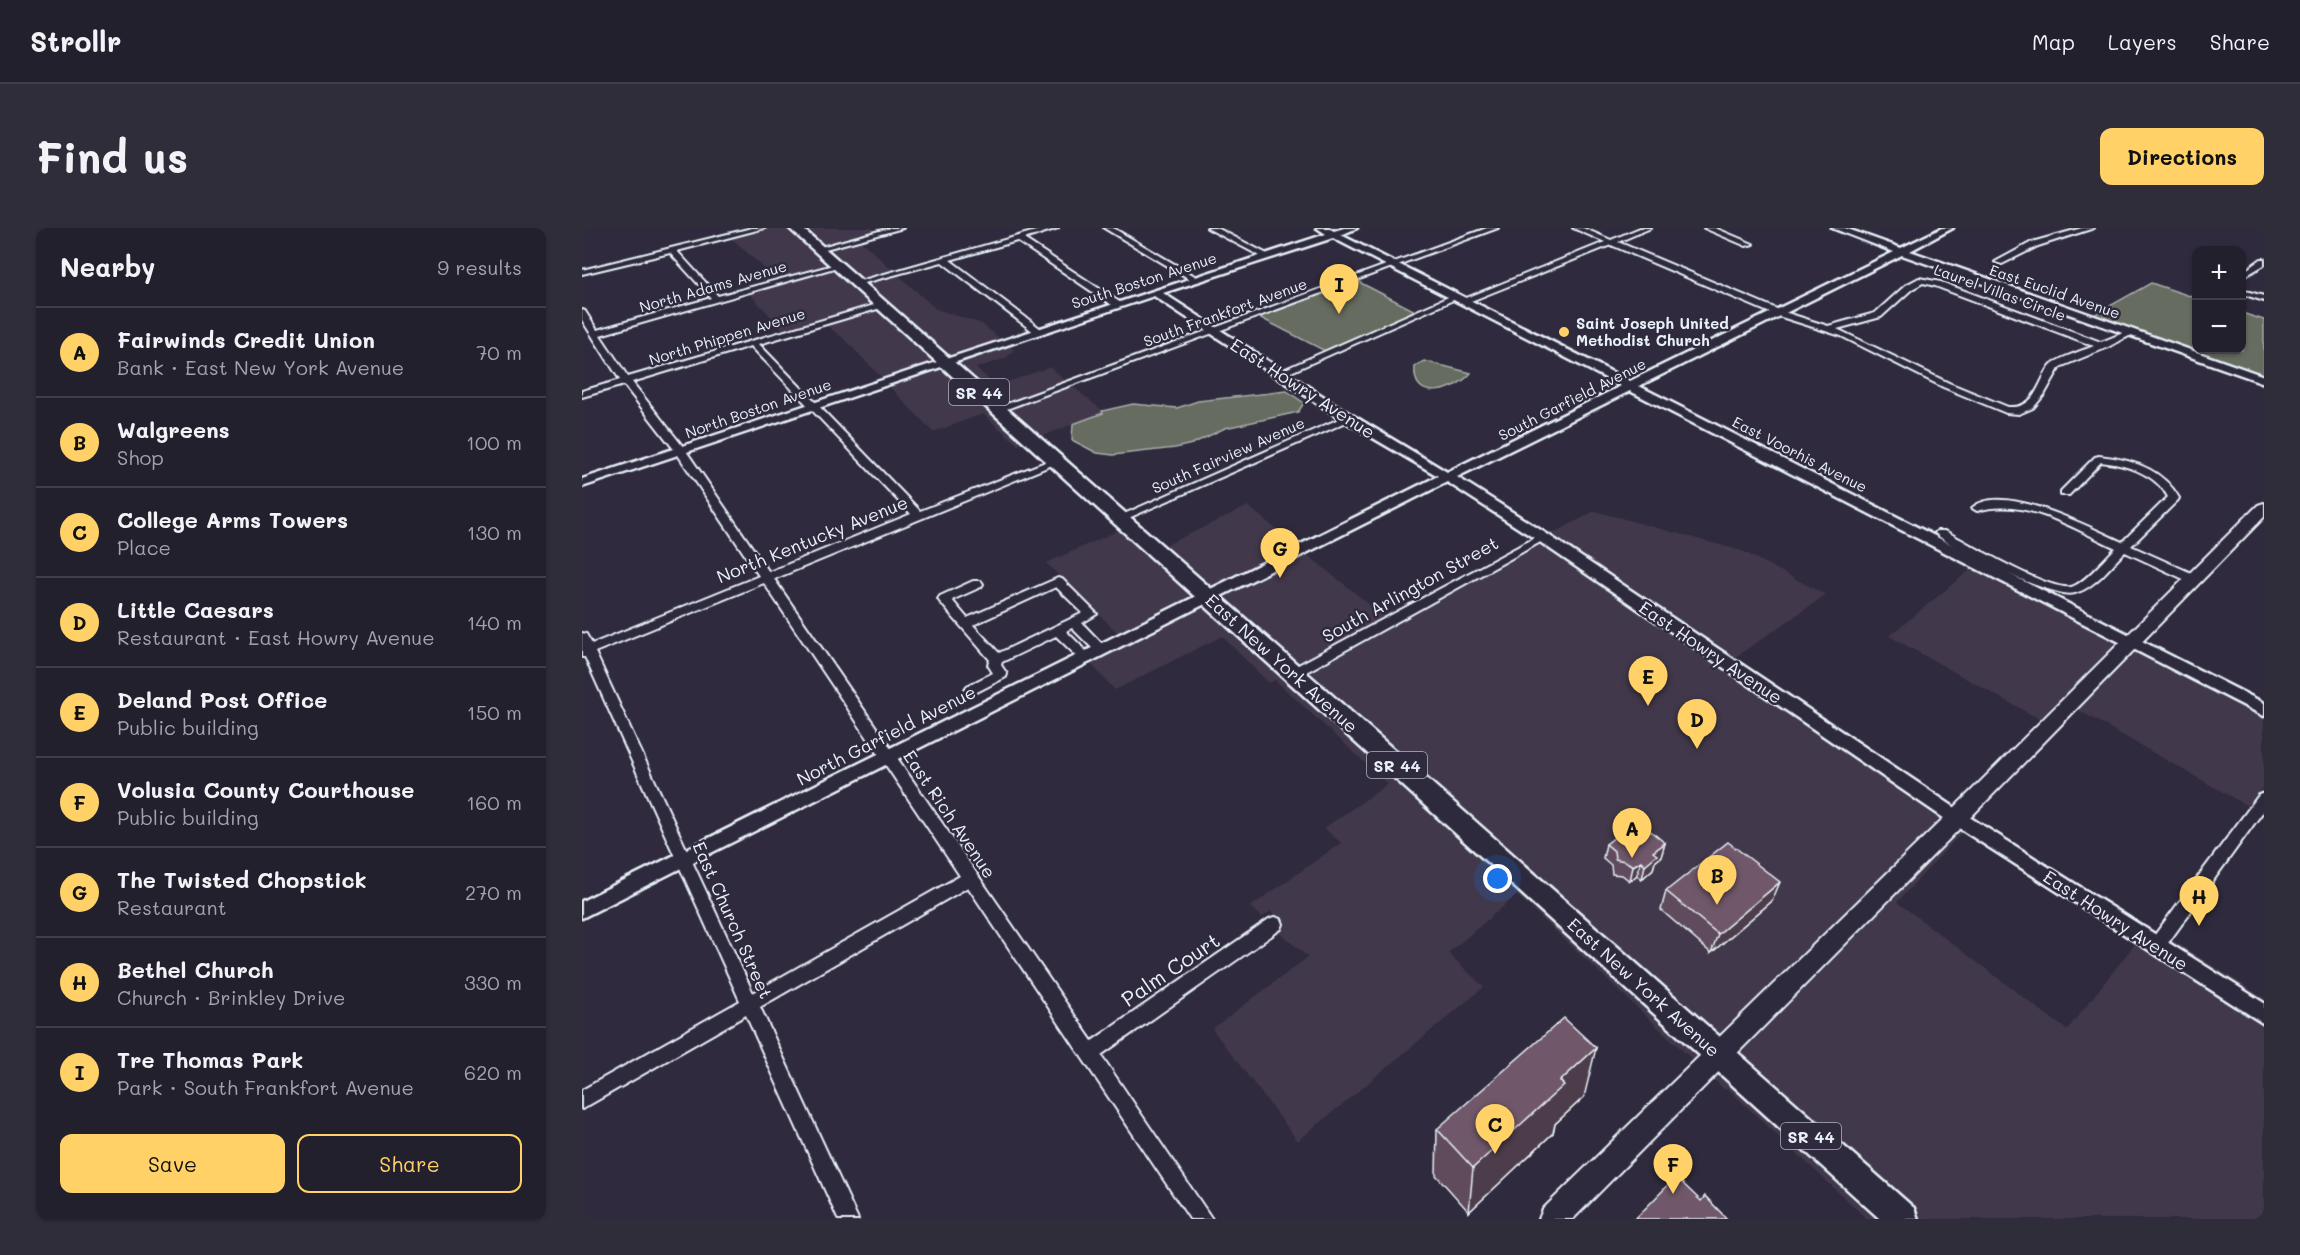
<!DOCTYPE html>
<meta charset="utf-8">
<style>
body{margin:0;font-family:Mali,sans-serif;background:#2f2d3a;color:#f1f3f6}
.controls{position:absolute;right:18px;top:18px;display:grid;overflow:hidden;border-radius:12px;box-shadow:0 2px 4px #0004}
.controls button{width:54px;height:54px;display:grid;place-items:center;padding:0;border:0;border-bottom:2px solid #403e4a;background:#23202e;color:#f1f3f6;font:30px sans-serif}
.you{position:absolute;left:916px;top:651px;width:21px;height:21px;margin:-15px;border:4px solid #fff;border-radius:50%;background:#1a73e8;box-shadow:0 0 0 9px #1a73e833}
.badge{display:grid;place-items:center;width:39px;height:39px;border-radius:50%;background:#ffd166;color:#111;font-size:20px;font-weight:700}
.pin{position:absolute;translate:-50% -50px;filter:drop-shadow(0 2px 3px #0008)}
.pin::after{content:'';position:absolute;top:32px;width:21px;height:18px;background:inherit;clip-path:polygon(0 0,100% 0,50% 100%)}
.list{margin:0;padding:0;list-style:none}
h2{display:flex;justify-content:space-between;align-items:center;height:78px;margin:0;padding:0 24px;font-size:26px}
h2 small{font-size:20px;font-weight:400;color:#a3a3aa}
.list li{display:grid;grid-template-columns:39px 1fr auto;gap:18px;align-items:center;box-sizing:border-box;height:90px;padding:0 24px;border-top:2px solid #403e4a}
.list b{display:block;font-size:22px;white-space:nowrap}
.list p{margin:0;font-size:20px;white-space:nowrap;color:#a3a3aa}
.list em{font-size:20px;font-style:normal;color:#a3a3aa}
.actions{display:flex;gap:12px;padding:18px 24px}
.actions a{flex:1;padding:14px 0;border:2px solid #ffd166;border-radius:12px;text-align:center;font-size:21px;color:#ffd166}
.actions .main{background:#ffd166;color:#111}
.map{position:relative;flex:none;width:1682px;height:991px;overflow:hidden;border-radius:12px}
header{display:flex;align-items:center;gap:36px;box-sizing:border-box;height:84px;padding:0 30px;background:#23202e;border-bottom:2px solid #403e4a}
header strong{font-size:28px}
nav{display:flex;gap:33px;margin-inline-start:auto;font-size:21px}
.intro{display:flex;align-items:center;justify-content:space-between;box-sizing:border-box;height:144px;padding:0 36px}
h1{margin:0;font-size:42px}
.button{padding:15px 27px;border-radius:12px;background:#ffd166;color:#111;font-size:21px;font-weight:700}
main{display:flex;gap:36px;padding:0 36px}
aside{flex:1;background:#23202e;border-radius:12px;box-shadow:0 2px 4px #0004}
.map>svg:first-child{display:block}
.built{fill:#42384b}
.green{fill:#666c5f;stroke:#a7aeac;stroke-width:1.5}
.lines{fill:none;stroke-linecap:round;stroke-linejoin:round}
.minor-casing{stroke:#e8f1f8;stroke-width:4}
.tertiary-casing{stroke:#e8f1f8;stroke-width:5}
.secondary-casing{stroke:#e8f1f8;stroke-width:4}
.primary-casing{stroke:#e8f1f8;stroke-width:5}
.minor{fill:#2f2a3d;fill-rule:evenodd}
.tertiary{fill:#2f2a3d;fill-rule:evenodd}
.secondary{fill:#2f2a3d;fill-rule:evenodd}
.primary{fill:#2f2a3d;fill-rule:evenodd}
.wall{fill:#5f4c5c;stroke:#e8f1f8;stroke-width:1.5}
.shaded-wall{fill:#4e3e4b;stroke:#e8f1f8;stroke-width:1.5}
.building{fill:#6f586b;stroke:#e8f1f8;stroke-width:1.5}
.poi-dot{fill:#ffd166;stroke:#2f2a3d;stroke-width:2}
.labels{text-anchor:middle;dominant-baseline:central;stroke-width:5;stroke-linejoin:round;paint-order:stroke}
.far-street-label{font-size:15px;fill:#e8f1f8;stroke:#2f2a3d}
.far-poi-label{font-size:15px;font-weight:bold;fill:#e8f1f8;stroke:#2f2a3d;text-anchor:start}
.shield{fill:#2f2a3d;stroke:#b0b5c0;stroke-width:1.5}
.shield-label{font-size:16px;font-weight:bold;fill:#e8f1f8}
.street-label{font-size:18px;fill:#e8f1f8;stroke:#2f2a3d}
.near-street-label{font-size:21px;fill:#e8f1f8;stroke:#2f2a3d}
</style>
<header>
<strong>Strollr</strong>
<nav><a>Map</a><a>Layers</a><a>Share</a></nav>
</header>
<div class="intro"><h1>Find us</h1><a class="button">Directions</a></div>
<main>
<aside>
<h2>Nearby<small>9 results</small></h2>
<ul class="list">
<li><span class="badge">A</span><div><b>Fairwinds Credit Union</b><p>Bank · East New York Avenue</p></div><em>70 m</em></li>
<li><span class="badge">B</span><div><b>Walgreens</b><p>Shop</p></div><em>100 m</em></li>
<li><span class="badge">C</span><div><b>College Arms Towers</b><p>Place</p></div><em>130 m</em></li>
<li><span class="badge">D</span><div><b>Little Caesars</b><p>Restaurant · East Howry Avenue</p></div><em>140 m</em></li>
<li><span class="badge">E</span><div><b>Deland Post Office</b><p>Public building</p></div><em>150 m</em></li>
<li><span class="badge">F</span><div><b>Volusia County Courthouse</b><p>Public building</p></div><em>160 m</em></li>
<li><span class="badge">G</span><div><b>The Twisted Chopstick</b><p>Restaurant</p></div><em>270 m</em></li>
<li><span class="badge">H</span><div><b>Bethel Church</b><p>Church · Brinkley Drive</p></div><em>330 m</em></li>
<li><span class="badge">I</span><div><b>Tre Thomas Park</b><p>Park · South Frankfort Avenue</p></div><em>620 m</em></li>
</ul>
<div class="actions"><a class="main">Save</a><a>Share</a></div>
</aside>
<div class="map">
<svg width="1682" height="991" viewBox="0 0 1682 991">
<rect width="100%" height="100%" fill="#2f2a3d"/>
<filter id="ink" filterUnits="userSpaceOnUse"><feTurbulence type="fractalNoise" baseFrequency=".0167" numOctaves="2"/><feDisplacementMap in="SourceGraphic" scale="12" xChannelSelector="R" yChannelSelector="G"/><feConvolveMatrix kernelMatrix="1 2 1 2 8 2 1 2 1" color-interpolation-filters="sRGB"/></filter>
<g filter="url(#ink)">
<g class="built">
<path d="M184,0H208L250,38L196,53L148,9Z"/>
<path d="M218,0H289L294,4L239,19Z"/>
<path d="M277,11L312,43L278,53L241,21Z"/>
<path d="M253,40L293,77L202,103L166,64Z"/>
<path d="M315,46L354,81L400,96L421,113L365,131L281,55Z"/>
<path d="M296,79L356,133L301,151L260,109L241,95Z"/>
<path d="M424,115L432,122L424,130L394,140L414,158L468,139L485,154L419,178L369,133Z"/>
<path d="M360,136L446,213L436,217L401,186L351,204L304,155Z"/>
<path d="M489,157L522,184L455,210L423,181Z"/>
<path d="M666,278L716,319L627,362L580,319Z"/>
<path d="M1013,283L1160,323L1244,367L1149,432L966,308Z"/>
<path d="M542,300L617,367L538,407L464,335Z"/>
<path d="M959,314L1365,589L1137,815L721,445Z"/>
<path d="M722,324L804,390L714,439L633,367Z"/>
<path d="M1393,338L1540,414L1461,493L1307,408Z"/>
<path d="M623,372L1125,826L1115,836L935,667L866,725L902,759L716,913L630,801L726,729L690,698L697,692L689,683L680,689L668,679L759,615L742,600L806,556L693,452L687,455L640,408L533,462L508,435Z"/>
<path d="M1552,420L1682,487V558L1667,579L1496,482L1477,502L1473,500Z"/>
<path d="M1377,598L1383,601L1315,674L1485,802L1556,712L1682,794V991H1335L1150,826Z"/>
<path d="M1590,712L1682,770V779L1586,717Z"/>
<path d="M1138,837L1308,991H1285L1145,860L1143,862L1128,848Z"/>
</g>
<g class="green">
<path d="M775,53L835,84L743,123L677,89Z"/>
<path d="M1569,55L1614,70V122H1660V85L1682,92V150L1508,89Z"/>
<path d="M842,133L889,145C874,163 829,177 833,138Z"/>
<path d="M705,163L722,175L716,184L643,200L610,216L593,220L531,227L515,225L490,212L491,196L521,185L520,183L551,176L595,180L616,173Z"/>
</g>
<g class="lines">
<defs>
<g id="minor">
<path d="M170,0H183L95,23L136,68L255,36L259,38L18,107L46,149L299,75L303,77L302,79L177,116L338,283L471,231L475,230L480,233L192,351L510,813L687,691L693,689L699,691L701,696L699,701L519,827L630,991H608L386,659L178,779L276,991H256L164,787L0,881V862L158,773L3,429H0V405L4,406L10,416L177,348L94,224L42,157L0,169V163L38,152L0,92V82L3,83L15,102L129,70L88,25L0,46V42ZM169,118L329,286L187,344L102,220L50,154ZM182,355L378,648L171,765L13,424Z"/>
<path d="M308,0H321L236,23L232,21Z"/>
<path d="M464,0H476L442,11L539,75V79H533L435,13L368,32L459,101V105H453L360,34L275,57L271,55Z"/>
<path d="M522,0H531L618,51L611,53Z"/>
<path d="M625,0H635L689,28L682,30Z"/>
<path d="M905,0H916L419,183L411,181Z"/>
<path d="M991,0H1001L1029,12L1058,0H1069L1036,14L1202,84L1246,98L1293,85L1324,57L1337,50L1359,54L1519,114L1546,103L1553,105L1524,120L1478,139L1462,167L1451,180L1437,186L1424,185L1361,159L1259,108L1193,87L1029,17L884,75L877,73L1023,14ZM1341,55L1353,58L1512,118C1502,122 1476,130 1469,137C1455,155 1455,181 1426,179L1367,155L1255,101L1299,89L1330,61Z"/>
<path d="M1122,0H1133L1171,16L1164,18Z"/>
<path d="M1500,0H1512L1456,18L1420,36L1413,34L1450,14Z"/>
<path d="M1679,31H1682V37L1660,50V45Z"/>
<path d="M1660,62L1682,68V73L1660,66Z"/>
<path d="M871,67L878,69L700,148L692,146Z"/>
<path d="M766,187L771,190L769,192L542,292H534L533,290Z"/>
<path d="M1517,228C1549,231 1581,241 1597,270L1596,272L1549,318L1616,348L1618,351L1616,354H1608L1543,324C1528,338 1513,360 1493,365C1472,372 1369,321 1353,305L1355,303H1363C1387,315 1465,363 1489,359C1501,357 1524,329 1534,320C1491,300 1443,269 1395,283L1390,280C1419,253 1509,300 1540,314L1586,269C1574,246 1545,237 1519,234L1487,267H1479V263L1513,229Z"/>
<path d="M960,306L964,307V311L717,448L712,449L706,445L707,442Z"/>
<path d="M476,350L480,351L515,386L500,395L522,418L524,421L522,424H514L490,400L484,403L506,425L508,428L506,431H498L474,408L420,434L419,437L425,446L424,449L395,464H385L383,461L385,458L411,445L406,437L408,432L358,374L356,371L358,368L391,353H399L401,356L399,359L370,372L385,390ZM474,359L501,385L417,425L391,397Z"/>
<path d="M1682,565V582L1581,722L1575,724L1569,722L1567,717L1569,712L1677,567Z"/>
</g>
<path id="tertiary" d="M735,0H746L752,3L762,0H775L759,7L1048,153L1312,24L1250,0H1263L1319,20L1360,0H1371L1328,23L1682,148V155L1320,27L1057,158L1682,475V488L1048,163L875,249L965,306L1381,585L1682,775V796L1369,595L955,312L865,254L0,690V673L856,248L762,193L572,68L0,259V251L744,6ZM751,10L1039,158L865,244L770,187L581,65Z"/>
<path id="secondary" d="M1682,275V289L1382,596L991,991H957L961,981L1368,584L1676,277Z"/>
<path id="primary" d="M207,0H220L1332,980L1336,991H1298Z"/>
</defs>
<use href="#minor" class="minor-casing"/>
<use href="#tertiary" class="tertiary-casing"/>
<use href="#secondary" class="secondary-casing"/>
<use href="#primary" class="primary-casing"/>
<use href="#minor" class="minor"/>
<use href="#tertiary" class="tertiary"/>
<use href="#secondary" class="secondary"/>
<use href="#primary" class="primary"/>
</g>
<g class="wall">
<path d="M1083,615L1079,629L1073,634L1071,641L1060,651L1055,647L1048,653L1040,647L1030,646L1029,637L1021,630L1024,616Z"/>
<path d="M1084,663L1190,673L1129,725L1079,682Z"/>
<path d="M1002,869L973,896L971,905L887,984L854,947L855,901Z"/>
</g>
<g class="shaded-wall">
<path d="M1083,615L1079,629L1073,634L1071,641L1060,651L1063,637L1071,624Z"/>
<path d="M1059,633L1055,647L1048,653L1051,638Z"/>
<path d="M1198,654L1190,673L1129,725L1136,706Z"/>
<path d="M1014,820L1002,869L973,896L971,905L887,984L891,940L978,853Z"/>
</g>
<g class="building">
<path d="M1055,592L1083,615L1071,624L1075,627L1063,637L1059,633L1051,638L1043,633L1033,631L1032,623L1024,616Z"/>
<path d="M1146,614L1198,654L1136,706L1084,663Z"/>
<path d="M982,790L1014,820L978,853L982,857L891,940L855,901Z"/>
<path d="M1094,949L1119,973L1123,968L1145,991H1053Z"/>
</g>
</g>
<circle class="poi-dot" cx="982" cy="104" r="6"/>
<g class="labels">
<g class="far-street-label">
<text transform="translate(562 52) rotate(-18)">South Boston Avenue</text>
<text transform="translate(131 58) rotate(-16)">North Adams Avenue</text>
<text transform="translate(1473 63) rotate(19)">East Euclid Avenue</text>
<text transform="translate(1418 64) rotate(20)">Laurel Villas Circle</text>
<text transform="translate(643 84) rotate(-20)">South Frankfort Avenue</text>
<text transform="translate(145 108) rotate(-17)">North Phippen Avenue</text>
<text transform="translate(990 171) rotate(-27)">South Garfield Avenue</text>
<text transform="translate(176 180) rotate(-19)">North Boston Avenue</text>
<text transform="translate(1218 226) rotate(27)">East Voorhis Avenue</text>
<text transform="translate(646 227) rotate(-24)">South Fairview Avenue</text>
</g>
<g class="far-poi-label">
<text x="994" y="95">Saint Joseph United<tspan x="994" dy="17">Methodist Church</tspan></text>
</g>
<g class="shield">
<rect x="367" y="151" width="60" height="26" rx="4.5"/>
<rect x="785" y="524" width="60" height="26" rx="4.5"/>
<rect x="1199" y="895" width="60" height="26" rx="4.5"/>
</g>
<g class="shield-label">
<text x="397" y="164">SR 44</text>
<text x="815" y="537">SR 44</text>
<text x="1229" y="908">SR 44</text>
</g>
<g class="street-label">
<text transform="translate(721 160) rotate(33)">East Howry Avenue</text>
<text transform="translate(230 311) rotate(-22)">North Kentucky Avenue</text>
<text transform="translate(828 361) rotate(-29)">South Arlington Street</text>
<text transform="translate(1129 424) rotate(34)">East Howry Avenue</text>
<text transform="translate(700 435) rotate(42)">East New York Avenue</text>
<text transform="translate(304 507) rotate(-27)">North Garfield Avenue</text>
<text transform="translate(368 586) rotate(56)">East Rich Avenue</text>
<text transform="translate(151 692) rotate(66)">East Church Street</text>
<text transform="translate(1534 692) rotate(33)">East Howry Avenue</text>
<text transform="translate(1062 759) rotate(42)">East New York Avenue</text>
</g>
<g class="near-street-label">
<text transform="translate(588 741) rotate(-34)">Palm Court</text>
</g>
</g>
</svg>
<div class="controls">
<button>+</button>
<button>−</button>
</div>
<div class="you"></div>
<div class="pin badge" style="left:1050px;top:630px">A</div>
<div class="pin badge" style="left:1135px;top:677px">B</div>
<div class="pin badge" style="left:913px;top:926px">C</div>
<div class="pin badge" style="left:1115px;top:521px">D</div>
<div class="pin badge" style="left:1066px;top:478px">E</div>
<div class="pin badge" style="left:1091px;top:966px">F</div>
<div class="pin badge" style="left:698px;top:350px">G</div>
<div class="pin badge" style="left:1617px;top:698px">H</div>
<div class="pin badge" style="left:757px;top:86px">I</div>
</div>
</main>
